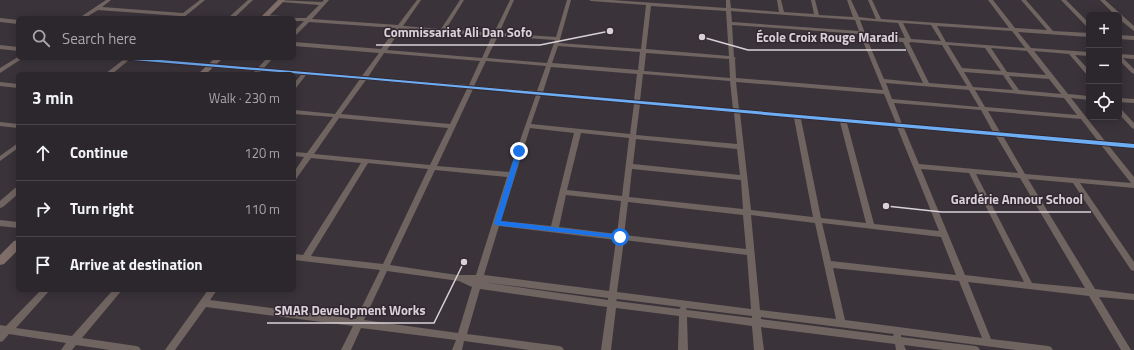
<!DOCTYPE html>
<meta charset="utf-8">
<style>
body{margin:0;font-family:"Titillium Web",sans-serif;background:#383338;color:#f1f3f6}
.controls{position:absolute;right:12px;top:12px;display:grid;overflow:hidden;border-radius:6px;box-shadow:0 2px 10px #0003}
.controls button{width:36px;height:36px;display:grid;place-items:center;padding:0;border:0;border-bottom:1px solid #484448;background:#2c272c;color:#f1f3f6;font:20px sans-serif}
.stop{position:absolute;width:12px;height:12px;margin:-9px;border:3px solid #1a73e8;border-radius:50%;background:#fff}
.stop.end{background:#1a73e8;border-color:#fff;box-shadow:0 1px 4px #0008}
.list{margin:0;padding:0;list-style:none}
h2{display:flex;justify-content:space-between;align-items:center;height:52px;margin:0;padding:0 16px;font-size:17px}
h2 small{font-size:13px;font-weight:400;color:#a6a5a9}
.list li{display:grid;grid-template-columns:26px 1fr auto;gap:12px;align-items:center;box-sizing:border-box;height:56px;padding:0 16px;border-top:1px solid #484448}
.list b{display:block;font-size:15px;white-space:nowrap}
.list em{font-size:13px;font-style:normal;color:#a6a5a9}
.icon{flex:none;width:22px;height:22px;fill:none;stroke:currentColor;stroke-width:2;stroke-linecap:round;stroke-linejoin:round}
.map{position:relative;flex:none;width:1134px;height:350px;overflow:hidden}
.search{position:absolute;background:#2c272c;box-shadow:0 2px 10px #0003;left:16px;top:16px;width:280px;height:44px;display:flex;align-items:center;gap:10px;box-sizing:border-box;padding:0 14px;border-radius:6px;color:#a6a5a9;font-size:15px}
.panel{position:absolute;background:#2c272c;box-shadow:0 2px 10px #0003;left:16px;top:72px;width:280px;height:220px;border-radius:6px}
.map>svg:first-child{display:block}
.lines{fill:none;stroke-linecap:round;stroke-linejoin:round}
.minor{fill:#706461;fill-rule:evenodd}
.major{fill:#7e6d69;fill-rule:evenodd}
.cycleway-casing{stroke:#322731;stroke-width:2}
.cycleway{fill:#6dadf4;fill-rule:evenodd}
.route{fill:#1a73e8}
.leader{fill:none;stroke:#d9d1d8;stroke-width:1.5}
.callout-dot{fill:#d9d1d8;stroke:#322731;stroke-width:1.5}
.callout-label{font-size:13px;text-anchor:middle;font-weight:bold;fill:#d9d1d8;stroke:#322731;stroke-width:3;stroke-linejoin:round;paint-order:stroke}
</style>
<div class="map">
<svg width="1134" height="350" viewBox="0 0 1134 350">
<rect width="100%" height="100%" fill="#3a343a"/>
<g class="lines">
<g class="minor">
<path d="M106,0H111L102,7L183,13L200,0H205L183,18H177L179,16L98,10L85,18H79Z"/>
<path d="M248,0H253L234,18H228Z"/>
<path d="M279,0L322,2L324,0H329L312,19L398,25L417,0H421L403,26L441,29L460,0H464L446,29L494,33L510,0H514L499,33L556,37L567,0H571L559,43L641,49L646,5L591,1L589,0H612L726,8V0H730L731,8L779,12L777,0H781L784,12L814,14L811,0H815L819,15L853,17L847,0H851L859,17L876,19L868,0H872L881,19L1009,28L988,0H993L1015,28L1047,30L1021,0H1026L1053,31L1089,33V37L1018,32L1031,48L1089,52V56L1075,55L1089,70V76L1087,75L1069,54L1034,51L1068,94L1089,96V100L1071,98L1105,141L1134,144V148L1109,146L1134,177V188L1080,183L1134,262V271L1131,270L1073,183L1028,179L1095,289L1134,294V300L1099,297L1131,350H1121L1089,296L968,282L991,339L1048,346L1051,347L1053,350H1016L901,335V337L975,346L978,347L980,350H943L904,345L906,350H896L895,344L761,327L764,350H754L752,326L687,317L688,350H678L679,316L616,308L611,350H601L607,307L480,289L467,334L559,346L562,347L564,350H529L464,341L462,350H452L456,340L361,328L351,350H341L353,326L206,307L175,350H165L208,290H217L210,300L356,319L380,270L294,260V254L303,255L361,163L311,158L296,179H294V172L304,157L294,156V152L307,153L333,117L294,114V110L335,114L360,79L306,75L296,88L294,89V83L301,75L261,71L258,74H252L255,71L129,60L112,74H105L123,60L117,58H140L258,68L267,58H273L264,68L362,76L379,53L294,46V42L381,49L396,28L309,22L296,35L294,36V31L304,21H294V18H292H306L319,5L281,2H279ZM651,6L726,11L729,56L646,49ZM731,11L855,20L859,31L732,22ZM860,20L898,23L905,38L866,36ZM903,23L931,25L941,41L911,39ZM732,25L860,34L883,90L736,78L735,59L736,58L734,57ZM937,26L1012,31L1025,48L946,42ZM401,29L492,36L482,58L387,50ZM498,36L555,40L547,63L487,58ZM867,39L903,42L923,83L884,79ZM911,42L942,45L967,86L929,83L909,43ZM948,45L985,48L1001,71L962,68ZM558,46L640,52L638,70L552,63ZM991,48L1027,51L1046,75L1007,72ZM384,53L480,61L469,85L368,77ZM646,53L729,59L730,78L644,71ZM486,61L546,66L537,91L474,86ZM551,67L637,74L634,100L543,92ZM964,72L1003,75L1013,90L973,87ZM643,74L730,81L733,109L640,101ZM1009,76L1049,79L1061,94L1019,90ZM366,80L467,89L450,124L341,114ZM736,82L884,94L896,123L739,109ZM886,83L969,90L979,107L892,99ZM473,89L536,95L509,172L437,166ZM975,90L1064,98L1077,115L985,107ZM541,95L634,104L630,134L531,124ZM894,103L981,110L993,132L902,124ZM640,104L734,113L737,144L636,135ZM988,111L1081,119L1098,141L1000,132ZM740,113L794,118L813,217L751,210ZM339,118L448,128L430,165L314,154ZM801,119L840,122L866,223L821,218ZM847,123L897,127L939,231L874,224ZM530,128L574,133L551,226L501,221ZM904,128L996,136L1018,173L919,164ZM581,133L629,138L622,196L567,190ZM1003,136L1101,145L1131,183L1025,174ZM636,139L737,149L740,175L633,164ZM368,163L428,169L383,264L311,256ZM632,169L741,180L743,209L629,197ZM921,169L969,173L1024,282L965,275ZM435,170L507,177L476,275H457L390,265ZM976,174L1020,178L1085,288L1032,283ZM566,195L621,201L617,234L559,227ZM628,202L743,215L746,249L624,235ZM751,215L815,223L836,319L760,310ZM822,223L941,237L956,275L831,261ZM499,226L616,240L609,291L484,275ZM624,240L747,255L751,309L617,292ZM833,268L959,281L982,338L845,320ZM387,271L459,281L472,287L458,333L364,320ZM482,282L608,298V300ZM617,299L681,307L679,309L616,301ZM686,308L752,316V318L687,310ZM761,317L894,334L893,336L761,319Z"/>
<path d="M1061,0H1066L1089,23V28L1087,27Z"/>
<path d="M1100,0H1105L1134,26V31L1119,19V15H1115Z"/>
<path d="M264,15L282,16L285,18H262V16Z"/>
<path d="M0,18L18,20V24L0,22Z"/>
<path d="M1119,35L1134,36V40L1119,39Z"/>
<path d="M0,45L18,47V51L0,49Z"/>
<path d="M1119,54L1134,55V59L1123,58L1134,69V74L1132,73L1119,60Z"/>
<path d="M18,57V58H23L0,73V68Z"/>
<path d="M0,82L18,84V88L0,86Z"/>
<path d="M1119,98L1134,99V103L1119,102Z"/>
<path d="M1119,108L1121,109L1134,123V129L1132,128L1119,114Z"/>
<path d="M0,122L18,124V128L0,126Z"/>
<path d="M18,143V148L0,161V156Z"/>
<path d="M15,188H18V194L3,207L0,208V201Z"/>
<path d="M0,220L18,222V228L0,226Z"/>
<path d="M41,290H50L16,328L72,336L113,290H122L82,338L136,346L139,347L141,350H110L76,345L72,350H61L66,343L9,334L3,341L0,342V325L6,326Z"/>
</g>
<g class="major">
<path d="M278,0H285L267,18H260Z"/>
<path d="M215,58H223L206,74H198Z"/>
<path d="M18,240V250L4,264L0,265V255L14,241Z"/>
</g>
<defs>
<path id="cycleway" d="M118,58H137L364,77L1134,144V148L364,79L120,59Z"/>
</defs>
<use href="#cycleway" class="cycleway-casing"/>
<use href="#cycleway" class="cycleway"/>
</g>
<path class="route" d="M517,149L522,151L501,221L620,235L624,237L623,239L495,225L494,223Z"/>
<path class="leader" d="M610 31L540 45H376M702 37L748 50H906M886 206L942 212H1091M464 262L434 323H267"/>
<g class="callout-dot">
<circle cx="610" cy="31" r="4"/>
<circle cx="702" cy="37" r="4"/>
<circle cx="886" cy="206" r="4"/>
<circle cx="464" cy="262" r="4"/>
</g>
<g class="callout-label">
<text x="458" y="37">Commissariat Ali Dan Sofo</text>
<text x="827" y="42">École Croix Rouge Maradi</text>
<text x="1017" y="204">Gardérie Annour School</text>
<text x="350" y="315">SMAR Development Works</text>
</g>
</svg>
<div class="controls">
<button>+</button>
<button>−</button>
<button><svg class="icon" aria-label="locate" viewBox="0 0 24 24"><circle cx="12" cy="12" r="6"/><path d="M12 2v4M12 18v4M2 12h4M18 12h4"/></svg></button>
</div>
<div class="stop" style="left:620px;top:237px"></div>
<div class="stop end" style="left:519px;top:151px"></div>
<div class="search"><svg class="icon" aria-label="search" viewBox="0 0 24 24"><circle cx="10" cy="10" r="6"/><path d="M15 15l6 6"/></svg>Search here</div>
<section class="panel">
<h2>3 min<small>Walk · 230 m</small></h2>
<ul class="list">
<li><svg class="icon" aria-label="ahead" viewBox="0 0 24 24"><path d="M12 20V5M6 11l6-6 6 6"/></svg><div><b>Continue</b></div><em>120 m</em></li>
<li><svg class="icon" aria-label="right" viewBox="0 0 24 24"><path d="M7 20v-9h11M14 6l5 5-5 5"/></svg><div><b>Turn right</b></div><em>110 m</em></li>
<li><svg class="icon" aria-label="arrive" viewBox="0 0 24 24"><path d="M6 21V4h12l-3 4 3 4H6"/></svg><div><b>Arrive at destination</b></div></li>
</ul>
</section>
</div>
